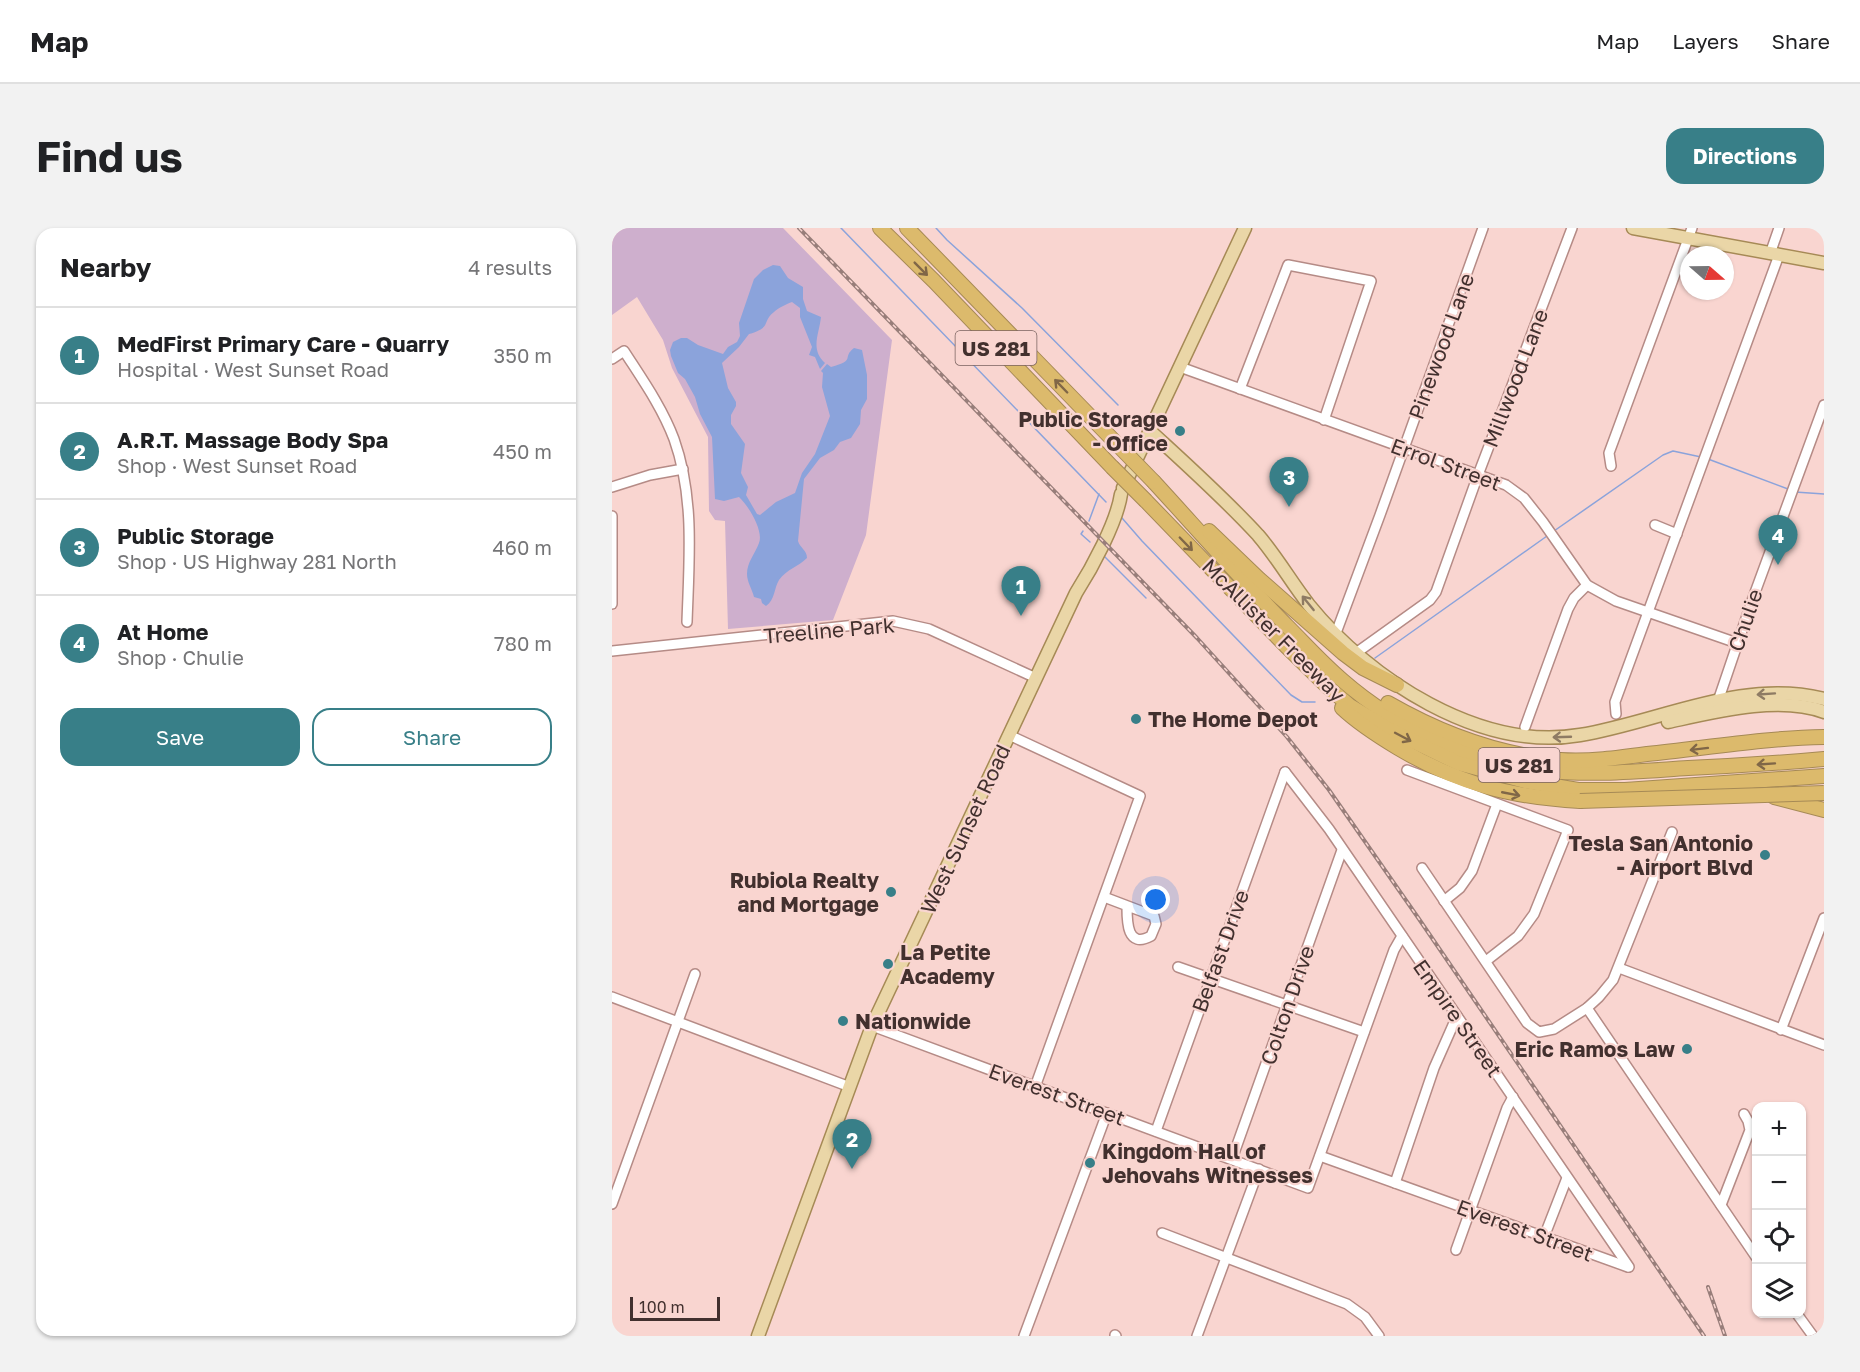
<!DOCTYPE html>
<meta charset="utf-8">
<style>
body{margin:0;font-family:"Golos Text",sans-serif;background:#f2f2f2;color:#202124}
.controls{position:absolute;right:18px;bottom:18px;display:grid;overflow:hidden;border-radius:12px;box-shadow:0 2px 4px #0004}
.controls button{width:54px;height:54px;display:grid;place-items:center;padding:0;border:0;border-bottom:2px solid #e0e0e0;background:#fff;color:#202124;font:30px sans-serif}
.compass{position:absolute;left:1068px;top:18px;width:54px;height:54px;border-radius:50%;background:#fff;box-shadow:0 2px 4px #0004;rotate:110deg}
.scale{position:absolute;left:18px;bottom:15px;width:90px;box-sizing:border-box;padding-left:6px;border:3px solid #42302e;border-top:0;font-size:16px;line-height:21px;white-space:nowrap;color:#42302e;-webkit-text-stroke:4px #f9d5d0;paint-order:stroke}
.you{position:absolute;left:544px;top:672px;width:21px;height:21px;margin:-15px;border:4px solid #fff;border-radius:50%;background:#1a73e8;box-shadow:0 0 0 9px #1a73e833}
.badge{display:grid;place-items:center;width:39px;height:39px;border-radius:50%;background:#387f88;color:#fff;font-size:20px;font-weight:700}
.pin{position:absolute;translate:-50% -50px;filter:drop-shadow(0 2px 3px #0008)}
.pin::after{content:'';position:absolute;top:32px;width:21px;height:18px;background:inherit;clip-path:polygon(0 0,100% 0,50% 100%)}
.list{margin:0;padding:0;list-style:none}
h2{display:flex;justify-content:space-between;align-items:center;height:78px;margin:0;padding:0 24px;font-size:26px}
h2 small{font-size:20px;font-weight:400;color:#757577}
.list li{display:grid;grid-template-columns:39px 1fr auto;gap:18px;align-items:center;box-sizing:border-box;height:96px;padding:0 24px;border-top:2px solid #e0e0e0}
.list b{display:block;font-size:22px;white-space:nowrap}
.list p{margin:0;font-size:20px;white-space:nowrap;color:#757577}
.list em{font-size:20px;font-style:normal;color:#757577}
.actions{display:flex;gap:12px;padding:18px 24px}
.actions a{flex:1;padding:14px 0;border:2px solid #387f88;border-radius:18px;text-align:center;font-size:21px;color:#387f88}
.actions .main{background:#387f88;color:#fff}
.icon{flex:none;width:33px;height:33px;fill:none;stroke:currentColor;stroke-width:2;stroke-linecap:round;stroke-linejoin:round}
.map{position:relative;flex:none;width:1212px;height:1108px;overflow:hidden;border-radius:18px}
header{display:flex;align-items:center;gap:36px;box-sizing:border-box;height:84px;padding:0 30px;background:#fff;border-bottom:2px solid #e0e0e0}
header strong{font-size:28px}
nav{display:flex;gap:33px;margin-inline-start:auto;font-size:21px}
.intro{display:flex;align-items:center;justify-content:space-between;box-sizing:border-box;height:144px;padding:0 36px}
h1{margin:0;font-size:42px}
.button{padding:15px 27px;border-radius:18px;background:#387f88;color:#fff;font-size:21px;font-weight:700}
main{display:flex;gap:36px;padding:0 36px}
aside{flex:1;background:#fff;border-radius:18px;box-shadow:0 2px 4px #0004}
.map>svg:first-child{display:block}
.grass{fill:#ceafcd}
.water{fill:#8ba3db}
.lines{fill:none;stroke-linecap:round;stroke-linejoin:round}
.stream{stroke:#8ba3db;stroke-width:1.5}
.minor-casing{stroke:#b58b86;stroke-width:12}
.major-casing{stroke:#a68a56;stroke-width:15}
.highway-casing{stroke:#a68a56;stroke-width:16}
.minor{stroke:#fff;stroke-width:9}
.major{stroke:#ead6a7;stroke-width:12}
.highway{stroke:#dcba6c;stroke-width:14}
.rail-casing{stroke:#987e7a;stroke-width:4}
.rail{stroke:#f9d5d0;stroke-width:1.5;stroke-dasharray:4.5;stroke-linecap:butt}
.highway-bridge-casing{stroke:#a68a56;stroke-width:16;stroke-linecap:butt}
.highway-bridge{stroke:#dcba6c;stroke-width:14}
.oneway{stroke:#806747}
.oneway2{stroke:#8e7b64}
.poi-dot{fill:#387f88;stroke:#f9d5d0;stroke-width:2}
.labels{text-anchor:middle;dominant-baseline:central;stroke-width:4.5;stroke-linejoin:round;paint-order:stroke}
.shield{fill:#f9d5d0;stroke:#79625f;stroke-width:1.5}
.shield-label{font-size:20px;font-weight:bold;fill:#42302e}
.street-label{font-size:21px;fill:#42302e;stroke:#f9d5d0}
.poi-label{font-size:21px;font-weight:bold;fill:#42302e;stroke:#f9d5d0;text-anchor:end}
</style>
<header>
<strong>Map</strong>
<nav><a>Map</a><a>Layers</a><a>Share</a></nav>
</header>
<div class="intro"><h1>Find us</h1><a class="button">Directions</a></div>
<main>
<aside>
<h2>Nearby<small>4 results</small></h2>
<ul class="list">
<li><span class="badge">1</span><div><b>MedFirst Primary Care - Quarry</b><p>Hospital · West Sunset Road</p></div><em>350 m</em></li>
<li><span class="badge">2</span><div><b>A.R.T. Massage Body Spa</b><p>Shop · West Sunset Road</p></div><em>450 m</em></li>
<li><span class="badge">3</span><div><b>Public Storage</b><p>Shop · US Highway 281 North</p></div><em>460 m</em></li>
<li><span class="badge">4</span><div><b>At Home</b><p>Shop · Chulie</p></div><em>780 m</em></li>
</ul>
<div class="actions"><a class="main">Save</a><a>Share</a></div>
</aside>
<div class="map">
<svg width="1212" height="1108" viewBox="0 0 1212 1108">
<rect width="100%" height="100%" fill="#f9d5d0"/>
<path class="grass" d="M0,0H171L280,112L254,307L221,392L116,401L113,293L103,292L97,283L96,209L60,140L51,112L25,69L0,87Z"/>
<path class="water" d="M161,37L168,38L176,50L191,59V71L195,83L209,89C207,107 198,121 213,135L208,141L203,129L197,127L200,119L188,89V80L180,74C175,76 166,80 162,84C149,94 161,99 137,106L127,119L110,135L116,160L124,174V178L119,187V196L133,216L129,245L136,259L134,267L145,286L148,287L164,274L183,265L190,245L203,226L218,188L210,159L211,145L209,143L215,136L219,139C245,132 229,130 242,120L250,122L255,147V171L249,182L248,196L239,210L228,214L222,222L208,230L192,251L186,313C188,320 195,322 195,330C186,339 175,341 167,352C162,360 163,372 154,378L150,375L149,371L142,369C140,361 135,354 135,346C135,334 143,326 147,315C152,303 136,277 127,269L112,273L103,271L100,209L88,186L83,169L73,151L66,145L59,128L58,122L61,114L69,110H75L86,117L111,126L116,119L125,114L128,108L127,95L142,51L151,42Z"/>
<g class="lines">
<g class="stream">
<path d="M229,0L494,274"/>
<path d="M324,0L335,12L410,80L506,177"/>
<path d="M1096,231L1176,261"/>
<path d="M1183,264L1212,266"/>
<path d="M510,290L530,313L679,467L690,474H703"/>
<path d="M477,293L487,266"/>
<path d="M471,303L469,306L478,314"/>
<path d="M942,303L1051,227L1061,223L1089,229"/>
<path d="M492,328L534,370"/>
<path d="M763,430L935,308"/>
</g>
<defs>
<g id="minor">
<path d="M1158,26L1167,0"/>
<path d="M0,131L12,123C30,151 50,179 62,211C83,270 77,333 75,394"/>
<path d="M568,139L894,257L912,270L931,294L975,357L1004,373L1125,415"/>
<path d="M628,161L676,37L759,53L712,192"/>
<path d="M999,238L997,225L1080,0"/>
<path d="M0,259L38,247L71,241"/>
<path d="M0,288V376"/>
<path d="M1043,297L1065,306"/>
<path d="M724,405L768,287L871,0"/>
<path d="M0,423L281,393L317,401L424,450"/>
<path d="M744,425L818,372L824,364L866,247L960,0"/>
<path d="M1106,473L1141,370L1212,177"/>
<path d="M1004,486L1003,474L1167,27"/>
<path d="M913,499L956,381L962,370L975,357"/>
<path d="M397,507L528,568L423,859"/>
<path d="M795,542L956,602L922,686L906,708L874,733"/>
<path d="M673,544L717,601L1017,1039"/>
<path d="M810,640L915,795L927,804L942,801L975,780L987,769L1001,752L1060,604"/>
<path d="M492,669L542,688L544,696L539,708C515,721 515,694 515,679"/>
<path d="M832,673L848,660L860,643L885,576"/>
<path d="M566,739L752,804"/>
<path d="M1007,740L1212,817"/>
<path d="M0,769L238,859"/>
<path d="M975,780L1144,1029"/>
<path d="M260,798L696,960L782,722L790,708"/>
<path d="M1169,802L1212,690"/>
<path d="M544,903L673,544"/>
<path d="M708,928L1016,1039"/>
<path d="M620,931L730,622"/>
<path d="M783,955L822,840L845,788"/>
<path d="M0,976L83,746"/>
<path d="M1109,977L1138,902L1136,893L1132,886"/>
<path d="M550,1005L735,1076L753,1089L767,1108"/>
<path d="M932,1009L955,950"/>
<path d="M844,1022L895,880L901,869"/>
<path d="M1185,1086L1201,1108"/>
<path d="M503,1107L504,1108"/>
<path d="M412,1108L495,885"/>
<path d="M585,1108L647,941"/>
</g>
<g id="major">
<path d="M1021,0L1212,35"/>
<path d="M538,203C575,237 612,270 646,307C665,329 679,354 697,377C757,451 868,524 968,507C1048,494 1129,450 1212,471"/>
<path d="M511,260L633,0"/>
<path d="M1056,494C1102,484 1167,467 1212,484"/>
<path d="M146,1108L260,798L464,365C480,340 505,294 509,266"/>
</g>
<g id="highway">
<path d="M268,0L322,53L500,239"/>
<path d="M295,0L504,215"/>
<path d="M542,254C586,302 629,351 675,398C693,416 710,435 730,452C786,501 857,532 930,542C978,548 1028,543 1076,540C1121,538 1167,535 1212,531"/>
<path d="M534,273L674,418L717,460L738,478L774,500L846,535L913,553L966,562H1013L1212,548"/>
<path d="M597,303L647,351L731,425L751,440L785,457"/>
<path d="M776,475C830,506 886,527 948,532C977,534 1006,530 1035,526C1094,520 1153,510 1212,509"/>
<path d="M730,480C747,496 766,508 786,520C847,556 898,569 968,573"/>
<path d="M1162,569L1212,582"/>
</g>
</defs>
<use href="#minor" class="minor-casing"/>
<use href="#major" class="major-casing"/>
<use href="#highway" class="highway-casing"/>
<use href="#minor" class="minor"/>
<use href="#major" class="major"/>
<use href="#highway" class="highway"/>
<defs>
<g id="rail">
<path d="M187,0L585,410L675,509L717,562L807,691L1092,1108"/>
<path d="M1096,1059L1113,1108"/>
</g>
</defs>
<use href="#rail" class="rail-casing"/>
<use href="#rail" class="rail"/>
<defs>
<g id="highway-bridge">
<path d="M504,215L542,254"/>
<path d="M500,239L534,273"/>
<path d="M968,573L1212,565"/>
</g>
</defs>
<use href="#highway-bridge" class="highway-bridge-casing"/>
<use href="#highway-bridge" class="highway-bridge"/>
</g>
<defs><path id="oneway-shaft" d="M-6 0H5M1.5-3L5.5 0L1.5 3" fill="none" stroke-width="1.6" stroke-linecap="round" stroke-linejoin="round" transform="scale(1.5)"/></defs>
<g class="oneway">
<use href="#oneway-shaft" transform="translate(309 41) rotate(45)"/>
<use href="#oneway-shaft" transform="translate(449 158) rotate(-134)"/>
<use href="#oneway-shaft" transform="translate(574 316) rotate(46)"/>
<use href="#oneway-shaft" transform="translate(791 509) rotate(28)"/>
<use href="#oneway-shaft" transform="translate(1087 521) rotate(173)"/>
<use href="#oneway-shaft" transform="translate(1154 536) rotate(176)"/>
<use href="#oneway-shaft" transform="translate(899 566) rotate(11)"/>
</g>
<g class="oneway2">
<use href="#oneway-shaft" transform="translate(696 375) rotate(-129)"/>
<use href="#oneway-shaft" transform="translate(1154 466) rotate(176)"/>
<use href="#oneway-shaft" transform="translate(950 509) rotate(178)"/>
</g>
<g class="poi-dot">
<circle cx="568" cy="203" r="6"/>
<circle cx="524" cy="491" r="6"/>
<circle cx="1153" cy="627" r="6"/>
<circle cx="279" cy="664" r="6"/>
<circle cx="276" cy="736" r="6"/>
<circle cx="231" cy="793" r="6"/>
<circle cx="1075" cy="821" r="6"/>
<circle cx="478" cy="935" r="6"/>
</g>
<g class="labels">
<g class="shield">
<rect x="343.5" y="103" width="81" height="34" rx="4.5"/>
<rect x="866.5" y="520" width="81" height="34" rx="4.5"/>
</g>
<g class="shield-label">
<text x="384" y="120">US 281</text>
<text x="907" y="537">US 281</text>
</g>
<g class="street-label">
<text transform="translate(829 118) rotate(-70)">Pinewood Lane</text>
<text transform="translate(903 150) rotate(-69)">Millwood Lane</text>
<text transform="translate(834 236) rotate(20)">Errol Street</text>
<text transform="translate(1133 392) rotate(-71)">Chulie</text>
<text transform="translate(217 402) rotate(-5)">Treeline Park</text>
<text transform="translate(662 402) rotate(45)">McAllister Freeway</text>
<text transform="translate(353 601) rotate(-65)">West Sunset Road</text>
<text transform="translate(608 723) rotate(-70)">Belfast Drive</text>
<text transform="translate(675 777) rotate(-71)">Colton Drive</text>
<text transform="translate(846 790) rotate(55)">Empire Street</text>
<text transform="translate(445 866) rotate(20)">Everest Street</text>
<text transform="translate(913 1002) rotate(20)">Everest Street</text>
</g>
<g class="poi-label">
<text x="556" y="191">Public Storage<tspan x="556" dy="24">- Office</tspan></text>
<text x="536" y="491" text-anchor="start">The Home Depot</text>
<text x="1141" y="615">Tesla San Antonio<tspan x="1141" dy="24">- Airport Blvd</tspan></text>
<text x="267" y="652">Rubiola Realty<tspan x="267" dy="24">and Mortgage</tspan></text>
<text x="288" y="724" text-anchor="start">La Petite<tspan x="288" dy="24">Academy</tspan></text>
<text x="243" y="793" text-anchor="start">Nationwide</text>
<text x="1063" y="821">Eric Ramos Law</text>
<text x="490" y="923" text-anchor="start">Kingdom Hall of<tspan x="490" dy="24">Jehovahs Witnesses</tspan></text>
</g>
</g>
</svg>
<div class="controls">
<button>+</button>
<button>−</button>
<button><svg class="icon" aria-label="locate" viewBox="0 0 24 24"><circle cx="12" cy="12" r="6"/><path d="M12 2v4M12 18v4M2 12h4M18 12h4"/></svg></button>
<button><svg class="icon" aria-label="layers" viewBox="0 0 24 24"><path d="M12 4l9 5-9 5-9-5zM3 14l9 5 9-5"/></svg></button>
</div>
<svg class="compass" viewBox="-18 -18 36 36"><path d="M0-13l5 13h-10z" fill="#e53935"/><path d="M0 13l5-13h-10z" fill="#757577"/></svg>
<div class="scale">100 m</div>
<div class="you"></div>
<div class="pin badge" style="left:409px;top:388px">1</div>
<div class="pin badge" style="left:240px;top:941px">2</div>
<div class="pin badge" style="left:677px;top:279px">3</div>
<div class="pin badge" style="left:1166px;top:337px">4</div>
</div>
</main>
